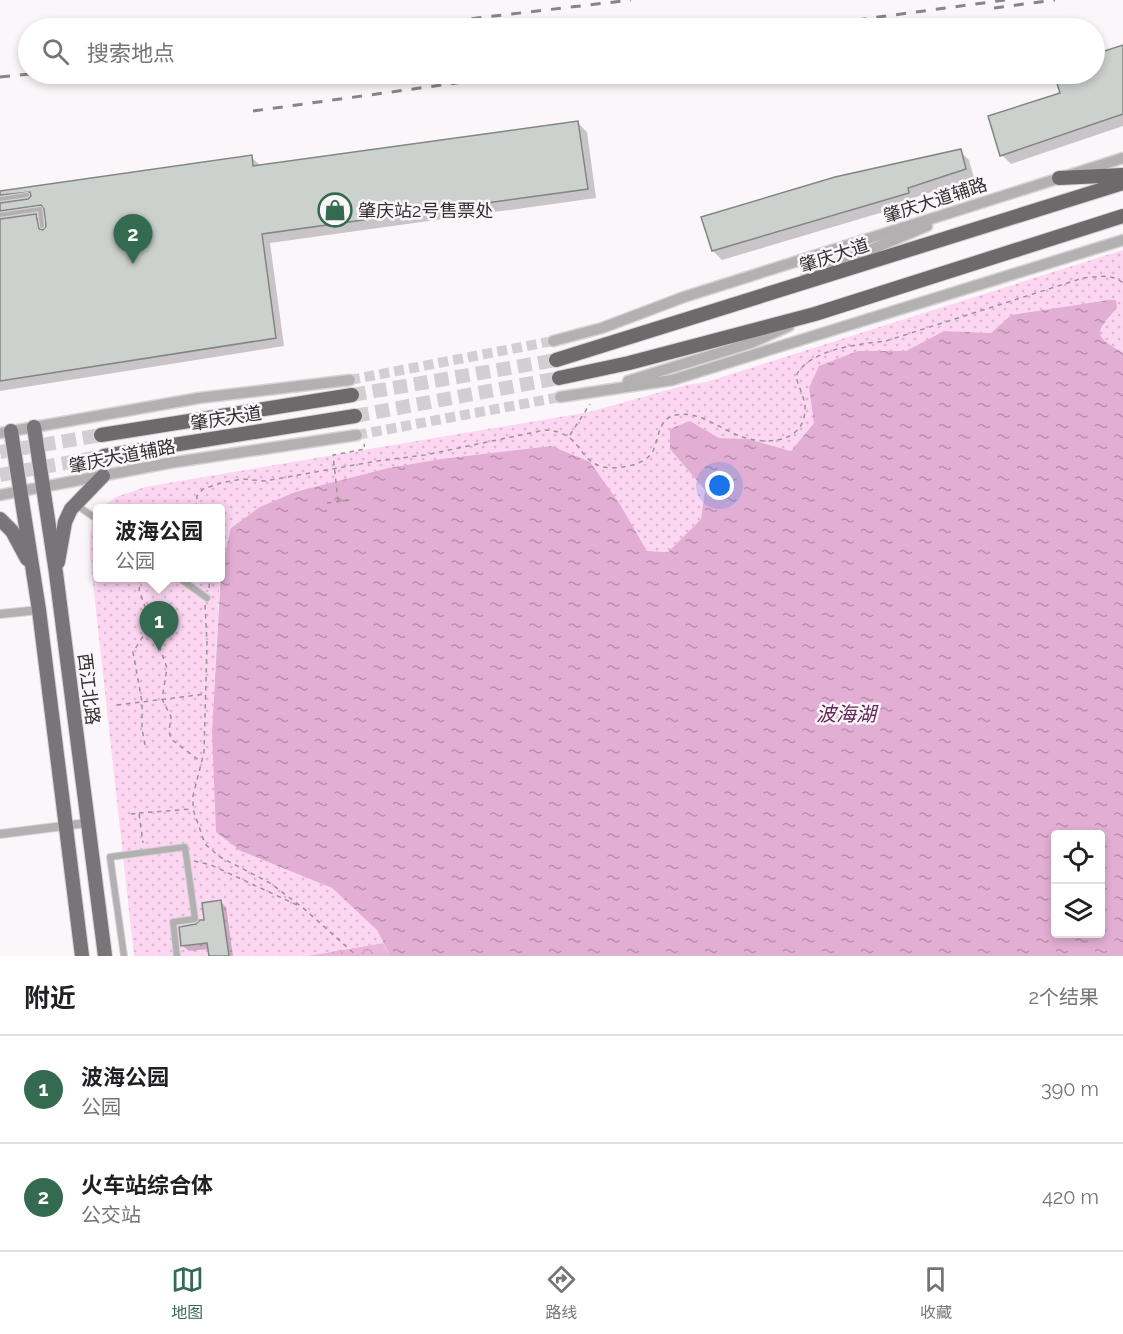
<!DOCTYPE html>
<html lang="zh">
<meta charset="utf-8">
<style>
body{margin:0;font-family:Raleway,"Noto Sans SC",sans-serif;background:#f6f6f6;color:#202124}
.controls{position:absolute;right:18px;bottom:18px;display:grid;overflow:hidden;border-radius:6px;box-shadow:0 3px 9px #0003}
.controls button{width:54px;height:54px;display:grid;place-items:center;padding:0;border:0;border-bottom:2px solid #e0e0e0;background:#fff;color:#202124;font:30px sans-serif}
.you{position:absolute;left:720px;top:486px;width:21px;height:21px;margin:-15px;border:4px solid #fff;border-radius:50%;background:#1a73e8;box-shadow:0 0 0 9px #1a73e833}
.badge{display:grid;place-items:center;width:39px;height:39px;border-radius:50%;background:#346a50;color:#fff;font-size:20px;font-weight:700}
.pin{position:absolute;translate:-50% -50px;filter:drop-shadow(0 2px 3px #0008)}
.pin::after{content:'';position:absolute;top:32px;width:21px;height:18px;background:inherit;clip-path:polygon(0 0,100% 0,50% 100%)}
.popup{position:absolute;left:93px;top:504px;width:132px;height:78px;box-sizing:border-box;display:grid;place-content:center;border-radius:6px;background:#fff;filter:drop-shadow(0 2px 4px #0005);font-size:20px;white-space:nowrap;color:#757577}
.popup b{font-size:22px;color:#202124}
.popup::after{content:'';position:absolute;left:50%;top:100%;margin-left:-12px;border:12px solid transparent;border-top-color:#fff}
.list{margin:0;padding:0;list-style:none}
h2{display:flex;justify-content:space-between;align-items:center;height:78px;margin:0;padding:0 24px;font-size:26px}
h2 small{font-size:20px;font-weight:400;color:#757577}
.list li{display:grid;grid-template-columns:39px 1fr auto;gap:18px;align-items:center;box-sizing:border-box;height:108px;padding:0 24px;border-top:2px solid #e0e0e0}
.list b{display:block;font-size:22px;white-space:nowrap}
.list p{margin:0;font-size:20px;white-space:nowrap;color:#757577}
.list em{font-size:20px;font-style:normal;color:#757577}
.icon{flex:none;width:33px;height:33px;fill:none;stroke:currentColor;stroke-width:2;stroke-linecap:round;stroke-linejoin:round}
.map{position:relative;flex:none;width:1123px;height:956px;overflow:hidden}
.search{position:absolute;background:#fff;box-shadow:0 3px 9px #0003;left:18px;right:18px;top:18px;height:66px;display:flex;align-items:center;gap:15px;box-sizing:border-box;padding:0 21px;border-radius:33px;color:#757577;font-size:22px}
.sheet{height:294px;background:#fff}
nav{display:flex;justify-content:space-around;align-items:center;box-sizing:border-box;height:84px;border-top:2px solid #e0e0e0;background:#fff;font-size:16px;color:#757577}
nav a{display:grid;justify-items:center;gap:3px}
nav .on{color:#346a50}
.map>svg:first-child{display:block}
.forest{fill:url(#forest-crowns)}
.park{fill:url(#park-dots)}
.water{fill:url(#water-ripples);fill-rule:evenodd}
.shadow{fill:#0003;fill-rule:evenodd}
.building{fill:#ccd1ce;stroke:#818683;stroke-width:1.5}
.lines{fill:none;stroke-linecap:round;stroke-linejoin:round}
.tertiary-tunnel{stroke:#d3ced1;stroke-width:10;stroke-dasharray:10 5;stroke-linecap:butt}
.trunk-tunnel{stroke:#d3ced1;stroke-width:14;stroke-dasharray:14 7;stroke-linecap:butt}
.service-casing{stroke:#d7d2d5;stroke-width:6}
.pedestrian-casing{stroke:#d7d2d5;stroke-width:8}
.minor-casing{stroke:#d7d2d5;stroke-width:10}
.tertiary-casing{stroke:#d7d2d5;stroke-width:13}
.primary-casing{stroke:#d7d2d5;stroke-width:16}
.trunk-casing{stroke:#d7d2d5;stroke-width:16}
.path{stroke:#989496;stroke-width:1.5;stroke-dasharray:4.5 4.5;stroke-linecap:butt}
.service{stroke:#b2b0b1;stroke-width:4}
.pedestrian{stroke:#b2b0b1;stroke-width:6}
.minor{stroke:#b2b0b1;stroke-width:8}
.tertiary{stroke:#b2b0b1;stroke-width:10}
.primary{stroke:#787477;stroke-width:14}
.trunk{stroke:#6e6a6c;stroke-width:14}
.rail{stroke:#898587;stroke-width:3;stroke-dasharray:10 10;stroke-linecap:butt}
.labels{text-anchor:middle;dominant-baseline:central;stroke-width:5;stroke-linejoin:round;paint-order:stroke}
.street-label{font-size:18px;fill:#312f30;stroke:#fbf6f9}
.poi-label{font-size:18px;fill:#312f30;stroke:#fbf6f9;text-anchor:start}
.water-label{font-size:20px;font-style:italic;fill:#622554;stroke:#fbf6f9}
</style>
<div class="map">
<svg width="1123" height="956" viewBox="0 0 1123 956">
<defs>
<pattern id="forest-crowns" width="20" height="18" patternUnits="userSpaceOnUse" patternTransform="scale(1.5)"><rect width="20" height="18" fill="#eab5da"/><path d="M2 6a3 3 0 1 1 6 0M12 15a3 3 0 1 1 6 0" fill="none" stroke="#c99cbb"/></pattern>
<pattern id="park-dots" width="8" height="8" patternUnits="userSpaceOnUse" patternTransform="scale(1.5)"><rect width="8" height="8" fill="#fdd6f1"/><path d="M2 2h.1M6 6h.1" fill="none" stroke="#d9b8cf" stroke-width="1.8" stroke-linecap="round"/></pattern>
<pattern id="water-ripples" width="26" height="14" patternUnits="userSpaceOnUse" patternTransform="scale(1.5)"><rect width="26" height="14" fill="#e2aed3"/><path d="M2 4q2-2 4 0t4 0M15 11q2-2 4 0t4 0" fill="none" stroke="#b88eac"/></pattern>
</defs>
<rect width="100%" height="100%" fill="#fbf6f9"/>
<path class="forest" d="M383,943L390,956H306Z"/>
<g class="park">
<path d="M1123,250V353C1092,335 1095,333 1117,308L1011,315L991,333L944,331L906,351H858L809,388L814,423L791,451L748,439L719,438L690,421L670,449L705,490L701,519L668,552L647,551L621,506L551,446L441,459L388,468L295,492L231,528L221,572L220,508H101L116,497L145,487L589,412L686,385L706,382Z"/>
<path d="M97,513L98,578H220L212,732L241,851L332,888L377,930L383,943L306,956H134L90,556C90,540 89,527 97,513Z"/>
</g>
<path class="water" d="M1109,300H1116L1117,308C1095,333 1092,335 1123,353V956H390L377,930L332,888L241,851L216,832L212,732L221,571L231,528L260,507L295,492L388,468L441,459L551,446L590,462L621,506L647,551L668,552L701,519L705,490L670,449V429L690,421L719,438L748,439L791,451L814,423L809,388L819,366L858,351H906L944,331L991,333L1011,315ZM1056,834H1100V934H1056Z"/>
<g class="shadow">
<path d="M1123,46V126L1011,164L1002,155L1062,94L1056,74H1094V55Z"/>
<path d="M578,123L587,132L596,198L270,243L284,346L0,391V192L251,157L261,166ZM46,214L48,227L36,216Z"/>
<path d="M960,151L969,160L974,178L916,197L917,202L722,260L713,251L703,218Z"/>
<path d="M220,901L226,907L233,956H211L210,949L189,951L183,946L206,921Z"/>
</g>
<g class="building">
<path d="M1123,45V114L1000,156L988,116L1060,93L1054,74H1095V54Z"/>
<path d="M578,121L588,189L262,234L276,338L0,381V219L36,214L39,229L43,230L46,226L44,209L41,205L0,211V203L28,199L31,196L30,192L0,195V191L252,155L253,166Z"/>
<path d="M961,149L966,169L908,188L909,193L712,251L701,217L835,177Z"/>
<path d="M221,900L229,956H209L207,943L181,946L179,927L196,924L200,920H204L202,903Z"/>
</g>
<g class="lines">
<g class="tertiary-tunnel">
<path d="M350,380L553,341"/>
<path d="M357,435L560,397"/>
</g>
<g class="trunk-tunnel">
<path d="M352,395L556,360"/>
<path d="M355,416L559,378"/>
<path d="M0,452L101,435"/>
<path d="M0,475L104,456"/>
</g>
<defs>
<g id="service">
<path d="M0,199L27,195"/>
<path d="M0,215L40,209L42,226"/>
</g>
<g id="pedestrian">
<path d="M75,504L98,520"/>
<path d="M179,578L207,598"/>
<path d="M124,956L110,857L185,847L195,919L173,922L177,956"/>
</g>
<g id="minor">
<path d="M0,614L39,610"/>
<path d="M0,834L87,823"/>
</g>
<g id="tertiary">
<path d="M806,277L927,226"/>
<path d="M553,341L602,328L684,297L1123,158"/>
<path d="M628,381L751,343L789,326"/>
<path d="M560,397L672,380L1123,240"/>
<path d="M0,433L199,398L350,380"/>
<path d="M0,495L169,463L357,435"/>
</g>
<g id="primary">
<path d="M34,427L56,573L105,956"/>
<path d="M11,431L39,610L82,956"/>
<path d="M0,519L12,531L27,559"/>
<path d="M58,562L65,522L71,509L103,476"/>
</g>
<g id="trunk">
<path d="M1059,178L1123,175"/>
<path d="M556,360L1123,183"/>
<path d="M559,378L629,363L815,314L1123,216"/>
<path d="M101,435L352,395"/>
<path d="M104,456L355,416"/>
</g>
</defs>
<use href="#service" class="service-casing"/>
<use href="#pedestrian" class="pedestrian-casing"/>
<use href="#minor" class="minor-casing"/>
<use href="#tertiary" class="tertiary-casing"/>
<use href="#primary" class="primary-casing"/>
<use href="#trunk" class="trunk-casing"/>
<g class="path">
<path d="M570,435L590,404"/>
<path d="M338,501L333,455L365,449L364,444"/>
<path d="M327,503L350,500"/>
<path d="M196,508L197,496L203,489L221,483L242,479L265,481L377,461L425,455L545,430C583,432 576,460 603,467C618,470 646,465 653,451C659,438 658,418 676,415C698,410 720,429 740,436C766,446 807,443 805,406C804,396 798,386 796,376C809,349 859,344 886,341L1083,278C1096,277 1112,273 1123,283"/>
<path d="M141,578L139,590L167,668L162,699L171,717L169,731L171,739L200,761"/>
<path d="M209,588L210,578"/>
<path d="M205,605L207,643L204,752L193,796V809L205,844L220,857L270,883L302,907L357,956"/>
<path d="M117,705L206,694"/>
<path d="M145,745L142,729V702L133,652L151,624"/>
<path d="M139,813L192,809"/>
<path d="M131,814L139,813L143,843"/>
<path d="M194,861L211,865L297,905"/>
</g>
<use href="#service" class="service"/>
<use href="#pedestrian" class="pedestrian"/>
<use href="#minor" class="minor"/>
<use href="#tertiary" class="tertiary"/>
<use href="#primary" class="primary"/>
<use href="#trunk" class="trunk"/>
<g class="rail">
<path d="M994,8L1055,0"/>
<path d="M392,28L631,0"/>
<path d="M797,28L1005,0"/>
<path d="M0,77L30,74"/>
<path d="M253,111L522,74"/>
</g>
</g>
<defs>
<symbol id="shop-ring" viewBox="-11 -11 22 22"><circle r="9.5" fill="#fbf6f9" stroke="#346a50" stroke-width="1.5"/><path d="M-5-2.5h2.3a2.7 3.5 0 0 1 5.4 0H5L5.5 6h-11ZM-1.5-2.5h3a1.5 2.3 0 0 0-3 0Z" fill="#346a50"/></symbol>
</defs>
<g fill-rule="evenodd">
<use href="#shop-ring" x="316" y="191" width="38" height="38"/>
</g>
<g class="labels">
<g class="street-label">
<text transform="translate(935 200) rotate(-18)">肇庆大道辅路</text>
<text transform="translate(834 255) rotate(-18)">肇庆大道</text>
<text transform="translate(226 418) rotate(-9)">肇庆大道</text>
<text transform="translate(122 456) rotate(-11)">肇庆大道辅路</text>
<text transform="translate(89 689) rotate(83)">西江北路</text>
</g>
<g class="poi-label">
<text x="358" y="210">肇庆站2号售票处</text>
</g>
<g class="water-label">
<text x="846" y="714">波海湖</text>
</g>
</g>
</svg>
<div class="controls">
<button><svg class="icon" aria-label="locate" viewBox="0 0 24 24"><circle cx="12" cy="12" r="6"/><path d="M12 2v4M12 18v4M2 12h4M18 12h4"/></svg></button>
<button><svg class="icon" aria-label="layers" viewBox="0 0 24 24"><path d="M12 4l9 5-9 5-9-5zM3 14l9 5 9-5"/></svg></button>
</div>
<div class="you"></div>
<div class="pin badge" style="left:159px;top:651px">1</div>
<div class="popup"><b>波海公园</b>公园</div>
<div class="pin badge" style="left:133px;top:264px">2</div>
<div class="search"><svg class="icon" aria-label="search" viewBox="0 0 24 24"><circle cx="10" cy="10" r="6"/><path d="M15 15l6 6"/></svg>搜索地点</div>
</div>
<section class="sheet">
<h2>附近<small>2个结果</small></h2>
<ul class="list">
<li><span class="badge">1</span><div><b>波海公园</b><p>公园</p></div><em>390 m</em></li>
<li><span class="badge">2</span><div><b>火车站综合体</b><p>公交站</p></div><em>420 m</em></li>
</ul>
</section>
<nav>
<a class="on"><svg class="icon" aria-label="map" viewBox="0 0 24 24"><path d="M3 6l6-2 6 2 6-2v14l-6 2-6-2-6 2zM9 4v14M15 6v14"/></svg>地图</a>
<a><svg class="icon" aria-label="directions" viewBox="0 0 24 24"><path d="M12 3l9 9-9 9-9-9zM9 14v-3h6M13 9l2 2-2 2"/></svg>路线</a>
<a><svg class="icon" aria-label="saved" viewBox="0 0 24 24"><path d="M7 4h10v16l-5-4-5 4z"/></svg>收藏</a>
</nav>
